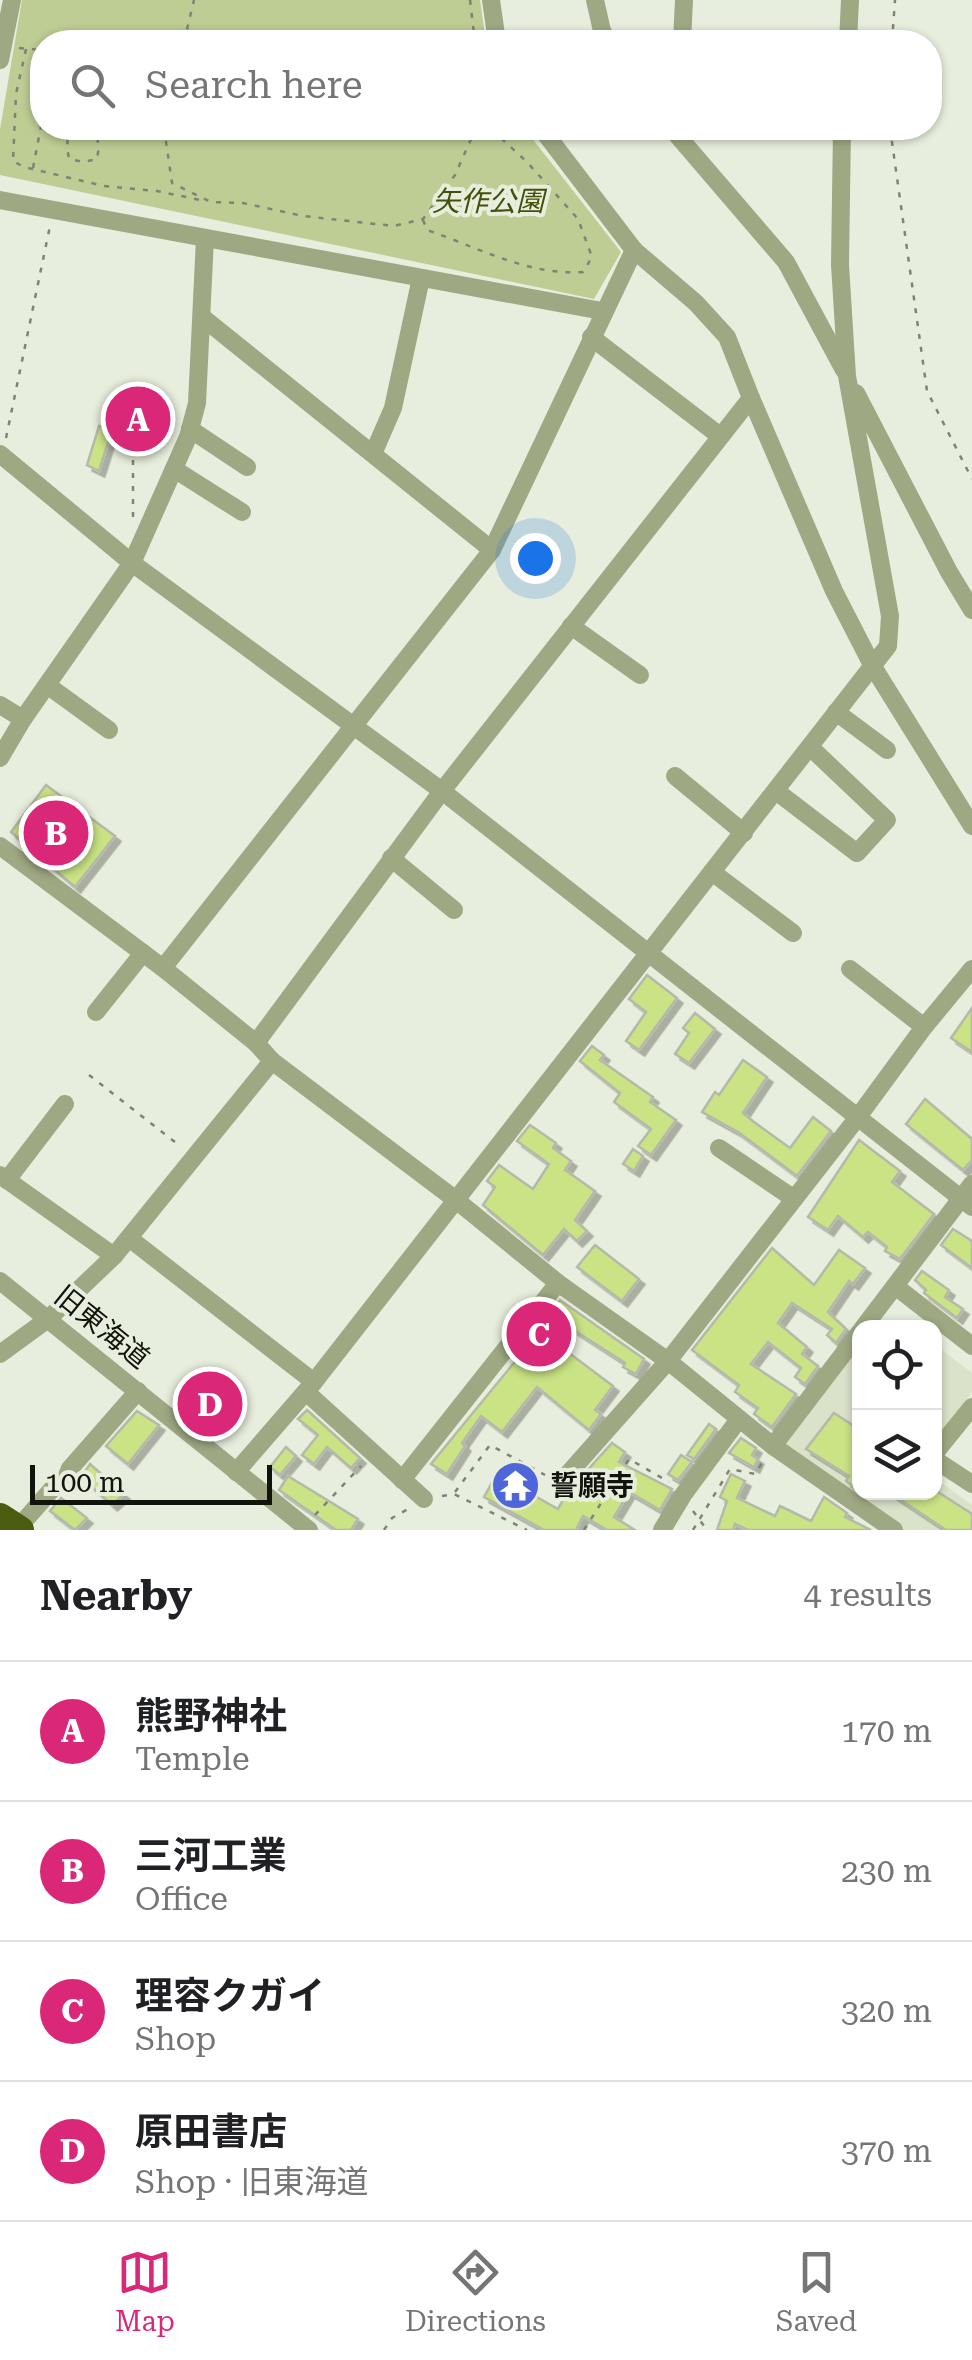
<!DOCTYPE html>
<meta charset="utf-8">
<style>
body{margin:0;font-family:"Roboto Serif","Noto Sans JP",serif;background:#f6f6f6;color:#202124}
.controls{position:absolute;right:30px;bottom:30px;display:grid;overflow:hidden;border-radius:20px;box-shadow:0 2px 8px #0004}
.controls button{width:90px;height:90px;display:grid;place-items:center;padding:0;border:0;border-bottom:2px solid #e0e0e0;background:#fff;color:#202124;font:50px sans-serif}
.scale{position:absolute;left:30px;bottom:25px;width:242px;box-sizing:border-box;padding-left:10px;border:5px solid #11130d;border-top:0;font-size:28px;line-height:35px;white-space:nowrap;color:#11130d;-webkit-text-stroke:8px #e8eedd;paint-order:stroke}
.you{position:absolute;left:535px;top:558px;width:35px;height:35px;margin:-25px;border:8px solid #fff;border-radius:50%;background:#1a73e8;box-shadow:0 0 0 15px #1a73e833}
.badge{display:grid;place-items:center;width:65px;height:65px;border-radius:50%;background:#db2777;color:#fff;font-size:32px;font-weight:700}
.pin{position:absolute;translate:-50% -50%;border:5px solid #fff;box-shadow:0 2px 10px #0006}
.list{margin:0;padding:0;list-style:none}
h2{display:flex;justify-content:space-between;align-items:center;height:130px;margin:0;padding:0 40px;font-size:42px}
h2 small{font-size:32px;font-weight:400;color:#757577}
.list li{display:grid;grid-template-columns:65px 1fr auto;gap:30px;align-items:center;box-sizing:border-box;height:140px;padding:0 40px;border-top:2px solid #e0e0e0}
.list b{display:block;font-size:38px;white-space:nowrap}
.list p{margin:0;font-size:32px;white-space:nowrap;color:#757577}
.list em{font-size:32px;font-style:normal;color:#757577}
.icon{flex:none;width:55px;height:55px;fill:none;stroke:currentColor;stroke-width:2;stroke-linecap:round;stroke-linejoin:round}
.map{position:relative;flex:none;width:972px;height:1530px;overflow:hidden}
.search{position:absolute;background:#fff;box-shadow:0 2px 8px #0004;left:30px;right:30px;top:30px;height:110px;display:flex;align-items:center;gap:25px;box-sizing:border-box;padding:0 35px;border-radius:40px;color:#757577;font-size:38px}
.sheet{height:690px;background:#fff}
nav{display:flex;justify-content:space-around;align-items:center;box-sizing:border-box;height:140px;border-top:2px solid #e0e0e0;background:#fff;font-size:28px;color:#757577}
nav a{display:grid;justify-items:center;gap:5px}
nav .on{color:#db2777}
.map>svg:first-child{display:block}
.built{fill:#dae2ca}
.green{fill:#bdcd94}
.building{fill:#cae385;stroke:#b4b9a9;stroke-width:2.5;filter:url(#shadow)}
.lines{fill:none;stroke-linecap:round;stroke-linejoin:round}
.path{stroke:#7f8377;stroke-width:2.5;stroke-dasharray:5 8;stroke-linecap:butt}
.minor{stroke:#9ea983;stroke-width:18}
.highway{stroke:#4b5b0f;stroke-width:28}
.labels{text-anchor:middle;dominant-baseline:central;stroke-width:8;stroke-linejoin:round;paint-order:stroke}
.park-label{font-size:28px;font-style:italic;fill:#42500a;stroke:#e8eedd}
.street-label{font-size:28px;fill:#11130d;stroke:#e8eedd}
.poi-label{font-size:28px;font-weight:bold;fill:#11130d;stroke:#e8eedd;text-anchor:start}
</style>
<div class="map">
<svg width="972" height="1530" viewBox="0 0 972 1530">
<defs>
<filter id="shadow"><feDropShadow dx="5.5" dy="5.5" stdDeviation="0" flood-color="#0004"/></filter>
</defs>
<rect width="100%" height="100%" fill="#e8eedd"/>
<g class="built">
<path d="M859,1344L860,1492H934L935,1478L972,1505V1530H905L780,1448Z"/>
<path d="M934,1344L972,1373V1392L935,1443Z"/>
</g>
<path class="green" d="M22,0H480L486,42H42V128H524L621,252L594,299L0,175V129Z"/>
<g class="building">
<path d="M129,396L153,398L146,436L125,434Z"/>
<path d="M99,426L112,430L99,471L87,465Z"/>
<path d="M46,785L115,836L75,887L11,832Z"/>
<path d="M647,975L677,998L639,1050L626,1041L646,1012L629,999Z"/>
<path d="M972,1008V1052L951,1038Z"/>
<path d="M695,1013L715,1029L689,1063L675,1054L689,1033L683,1028Z"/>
<path d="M592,1046L604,1055L600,1060L653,1097L650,1102L676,1120L651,1155L638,1146L651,1129L614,1102L620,1093L580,1061Z"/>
<path d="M743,1060L767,1077L743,1113L754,1122L790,1148L813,1117L831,1131L797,1176L738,1132L702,1112L715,1092L719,1095Z"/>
<path d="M925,1099L972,1139V1160L963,1170L906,1124Z"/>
<path d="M530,1125L556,1143L553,1148L571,1161L565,1170L595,1191L575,1220L587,1231L577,1241L564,1229L543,1255L483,1205L495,1187L487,1181L499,1165L533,1189L549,1164L517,1141Z"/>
<path d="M859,1140L900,1171L892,1182L934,1214L900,1259L885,1251L887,1247L868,1232L863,1237L838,1216L828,1230L808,1217Z"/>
<path d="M633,1149L643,1156L634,1171L623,1164Z"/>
<path d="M953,1229L972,1241V1268L941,1245Z"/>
<path d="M595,1245L639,1279L622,1301L577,1267Z"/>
<path d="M772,1248L814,1285L839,1250L865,1268L853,1284L849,1281L828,1312L846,1329L836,1343L827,1335L832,1329L792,1303L778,1323L807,1347L802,1354L818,1366L805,1384L795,1377L801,1368L768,1342L751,1364L796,1394L772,1427L754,1414L758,1408L735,1392L739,1385L692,1350Z"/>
<path d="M922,1271L949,1290L945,1297L963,1309L957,1318L924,1293L926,1290L915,1280Z"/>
<path d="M560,1300L644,1359L636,1374L623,1367L625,1363L549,1314Z"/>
<path d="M537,1329L613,1386L595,1410L601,1414L589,1430L537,1387L502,1432L481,1416L462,1443L465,1446L447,1474L431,1464L531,1342L528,1341Z"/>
<path d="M215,1385L232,1397L212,1421L197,1411Z"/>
<path d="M307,1410L360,1458L351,1468L327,1447L314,1464L302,1455L318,1435L298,1419Z"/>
<path d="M137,1411L159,1425L128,1464L106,1446Z"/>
<path d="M834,1413L860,1430V1491L846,1481L849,1476L806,1449Z"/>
<path d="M709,1424L716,1429L694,1459L687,1455Z"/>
<path d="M741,1438L756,1448L752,1455L758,1459L754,1467L729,1453Z"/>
<path d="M612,1443L625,1452L619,1462L672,1489L660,1510L629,1492L614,1517L635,1530H607L583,1516L576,1530H544L484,1497L500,1468L523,1480L519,1487L558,1509L566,1494Z"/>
<path d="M286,1447L296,1456L280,1475L270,1467Z"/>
<path d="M681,1455L692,1462L678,1480L668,1474Z"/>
<path d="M90,1464L124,1494L112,1505L81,1477Z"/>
<path d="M731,1474L745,1481L737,1498L775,1516L780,1506L811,1521L824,1497L847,1513L845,1517L871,1530H748L735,1524L733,1530H717L727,1501L720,1497Z"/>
<path d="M288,1476L358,1519L351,1530H336L279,1490Z"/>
<path d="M889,1492H938L972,1514V1530H946Z"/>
<path d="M61,1498L87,1518L75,1530L50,1511Z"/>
</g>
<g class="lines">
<g class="path">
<path d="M470,0L475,42"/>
<path d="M184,42L194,0"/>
<path d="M892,42L895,0"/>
<path d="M19,48L42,50"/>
<path d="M26,49L16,94L13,161L24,167L104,186L157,191L205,201"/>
<path d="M74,128C65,138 67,147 69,159L83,162L97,159L99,146L95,130L88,128"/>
<path d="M164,128L172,183L211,202L243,203L303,216L394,226L423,219L455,175L476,128"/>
<path d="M890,128L927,391L972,479"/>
<path d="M33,168L42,121"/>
<path d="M423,220L427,230C477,247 529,276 583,272L592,257L578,219L527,162L490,128"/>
<path d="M6,438L50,226"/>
<path d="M133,517V439"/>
<path d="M89,1075L180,1146"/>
<path d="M455,1492L490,1445L545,1475"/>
<path d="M442,1496L454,1494L527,1530"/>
<path d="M693,1511L707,1530"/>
<path d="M315,1515L361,1466"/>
<path d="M384,1530L392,1518L408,1509"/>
<path d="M584,1530L629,1459L669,1482"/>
<path d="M693,1530L730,1469L755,1474L764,1460"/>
</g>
<g class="minor">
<path d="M491,0L497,42"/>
<path d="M595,0L602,31L609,42"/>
<path d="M682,42L684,0"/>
<path d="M848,42L850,0"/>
<path d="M0,60L12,0"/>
<path d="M671,128L786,262L844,370"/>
<path d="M0,200L602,311"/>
<path d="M202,317L492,550"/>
<path d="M591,337L720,436"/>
<path d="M856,393L949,572L972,610"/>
<path d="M751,398L834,591L872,665L972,826"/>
<path d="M190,429L247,467"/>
<path d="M0,454L132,563L442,791L972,1207"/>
<path d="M373,454L393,408L421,278"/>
<path d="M174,469L242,512"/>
<path d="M571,626L640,675"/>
<path d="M47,685L109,730"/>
<path d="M0,705L23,719"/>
<path d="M836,712L887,750"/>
<path d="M0,758L23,719L132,563L188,437L197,403L205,238"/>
<path d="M675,776L744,833"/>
<path d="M776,791L857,853L887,820L810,747"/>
<path d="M0,846L163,968L256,1043L272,1061L456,1200L558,1283L668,1361L773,1446L894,1530"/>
<path d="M391,858L454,910"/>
<path d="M712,872L793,933"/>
<path d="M163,968L492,550L634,250"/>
<path d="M850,969L924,1027"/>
<path d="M96,1012L143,953"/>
<path d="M256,1043L442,791L751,398L727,337L696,303L634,250L541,128"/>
<path d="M719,1148L793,1198"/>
<path d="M0,1175L114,1256"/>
<path d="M7,1180L65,1104"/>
<path d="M129,1238L314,1382"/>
<path d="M0,1281L309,1530"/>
<path d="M895,1286L972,1346"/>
<path d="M863,1328L972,1184"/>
<path d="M0,1354L48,1319L114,1256L272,1061"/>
<path d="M306,1392L424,1499"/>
<path d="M773,1446L860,1332"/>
<path d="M934,1454L972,1407"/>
<path d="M934,1459L972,1484"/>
<path d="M236,1472L314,1382L888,646L890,616L847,376L840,265L842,128"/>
<path d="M402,1480L558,1283"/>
<path d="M560,1483L668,1361L858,1117L924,1027L972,969"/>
<path d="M18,1528L138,1391"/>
<path d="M662,1530L683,1495L739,1419"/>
</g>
<path class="highway" d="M0,1517L20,1530"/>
</g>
<defs>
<symbol id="temple-disc" viewBox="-11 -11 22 22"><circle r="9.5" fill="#4f66db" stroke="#e8eedd"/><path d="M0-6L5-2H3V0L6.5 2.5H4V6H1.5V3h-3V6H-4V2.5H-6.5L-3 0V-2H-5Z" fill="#fff"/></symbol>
</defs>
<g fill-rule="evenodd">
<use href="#temple-disc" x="488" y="1458" width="55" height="55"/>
</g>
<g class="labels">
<g class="park-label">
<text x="488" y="201">矢作公園</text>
</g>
<g class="street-label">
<text transform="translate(102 1327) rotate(39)">旧東海道</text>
</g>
<g class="poi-label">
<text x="550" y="1485">誓願寺</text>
</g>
</g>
</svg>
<div class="controls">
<button><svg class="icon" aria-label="locate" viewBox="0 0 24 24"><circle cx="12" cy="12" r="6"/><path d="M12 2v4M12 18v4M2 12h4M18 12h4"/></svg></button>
<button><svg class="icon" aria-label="layers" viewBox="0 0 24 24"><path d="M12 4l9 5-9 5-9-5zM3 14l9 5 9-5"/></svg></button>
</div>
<div class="scale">100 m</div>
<div class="you"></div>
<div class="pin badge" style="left:138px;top:419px">A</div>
<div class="pin badge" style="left:56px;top:833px">B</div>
<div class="pin badge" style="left:539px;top:1334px">C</div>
<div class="pin badge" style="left:210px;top:1404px">D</div>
<div class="search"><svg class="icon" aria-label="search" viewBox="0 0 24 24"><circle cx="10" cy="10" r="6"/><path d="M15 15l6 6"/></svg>Search here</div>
</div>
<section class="sheet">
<h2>Nearby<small>4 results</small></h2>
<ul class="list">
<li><span class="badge">A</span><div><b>熊野神社</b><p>Temple</p></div><em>170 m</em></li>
<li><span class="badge">B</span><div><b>三河工業</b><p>Office</p></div><em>230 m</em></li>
<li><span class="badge">C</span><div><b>理容クガイ</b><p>Shop</p></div><em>320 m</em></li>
<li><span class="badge">D</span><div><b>原田書店</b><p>Shop · 旧東海道</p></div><em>370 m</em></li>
</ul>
</section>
<nav>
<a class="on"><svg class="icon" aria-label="map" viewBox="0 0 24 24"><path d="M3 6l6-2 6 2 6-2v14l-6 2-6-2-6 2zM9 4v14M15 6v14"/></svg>Map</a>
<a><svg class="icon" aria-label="directions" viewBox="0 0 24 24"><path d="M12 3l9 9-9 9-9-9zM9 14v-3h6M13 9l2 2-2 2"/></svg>Directions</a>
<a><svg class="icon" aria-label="saved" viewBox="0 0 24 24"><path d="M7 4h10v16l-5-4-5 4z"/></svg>Saved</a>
</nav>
